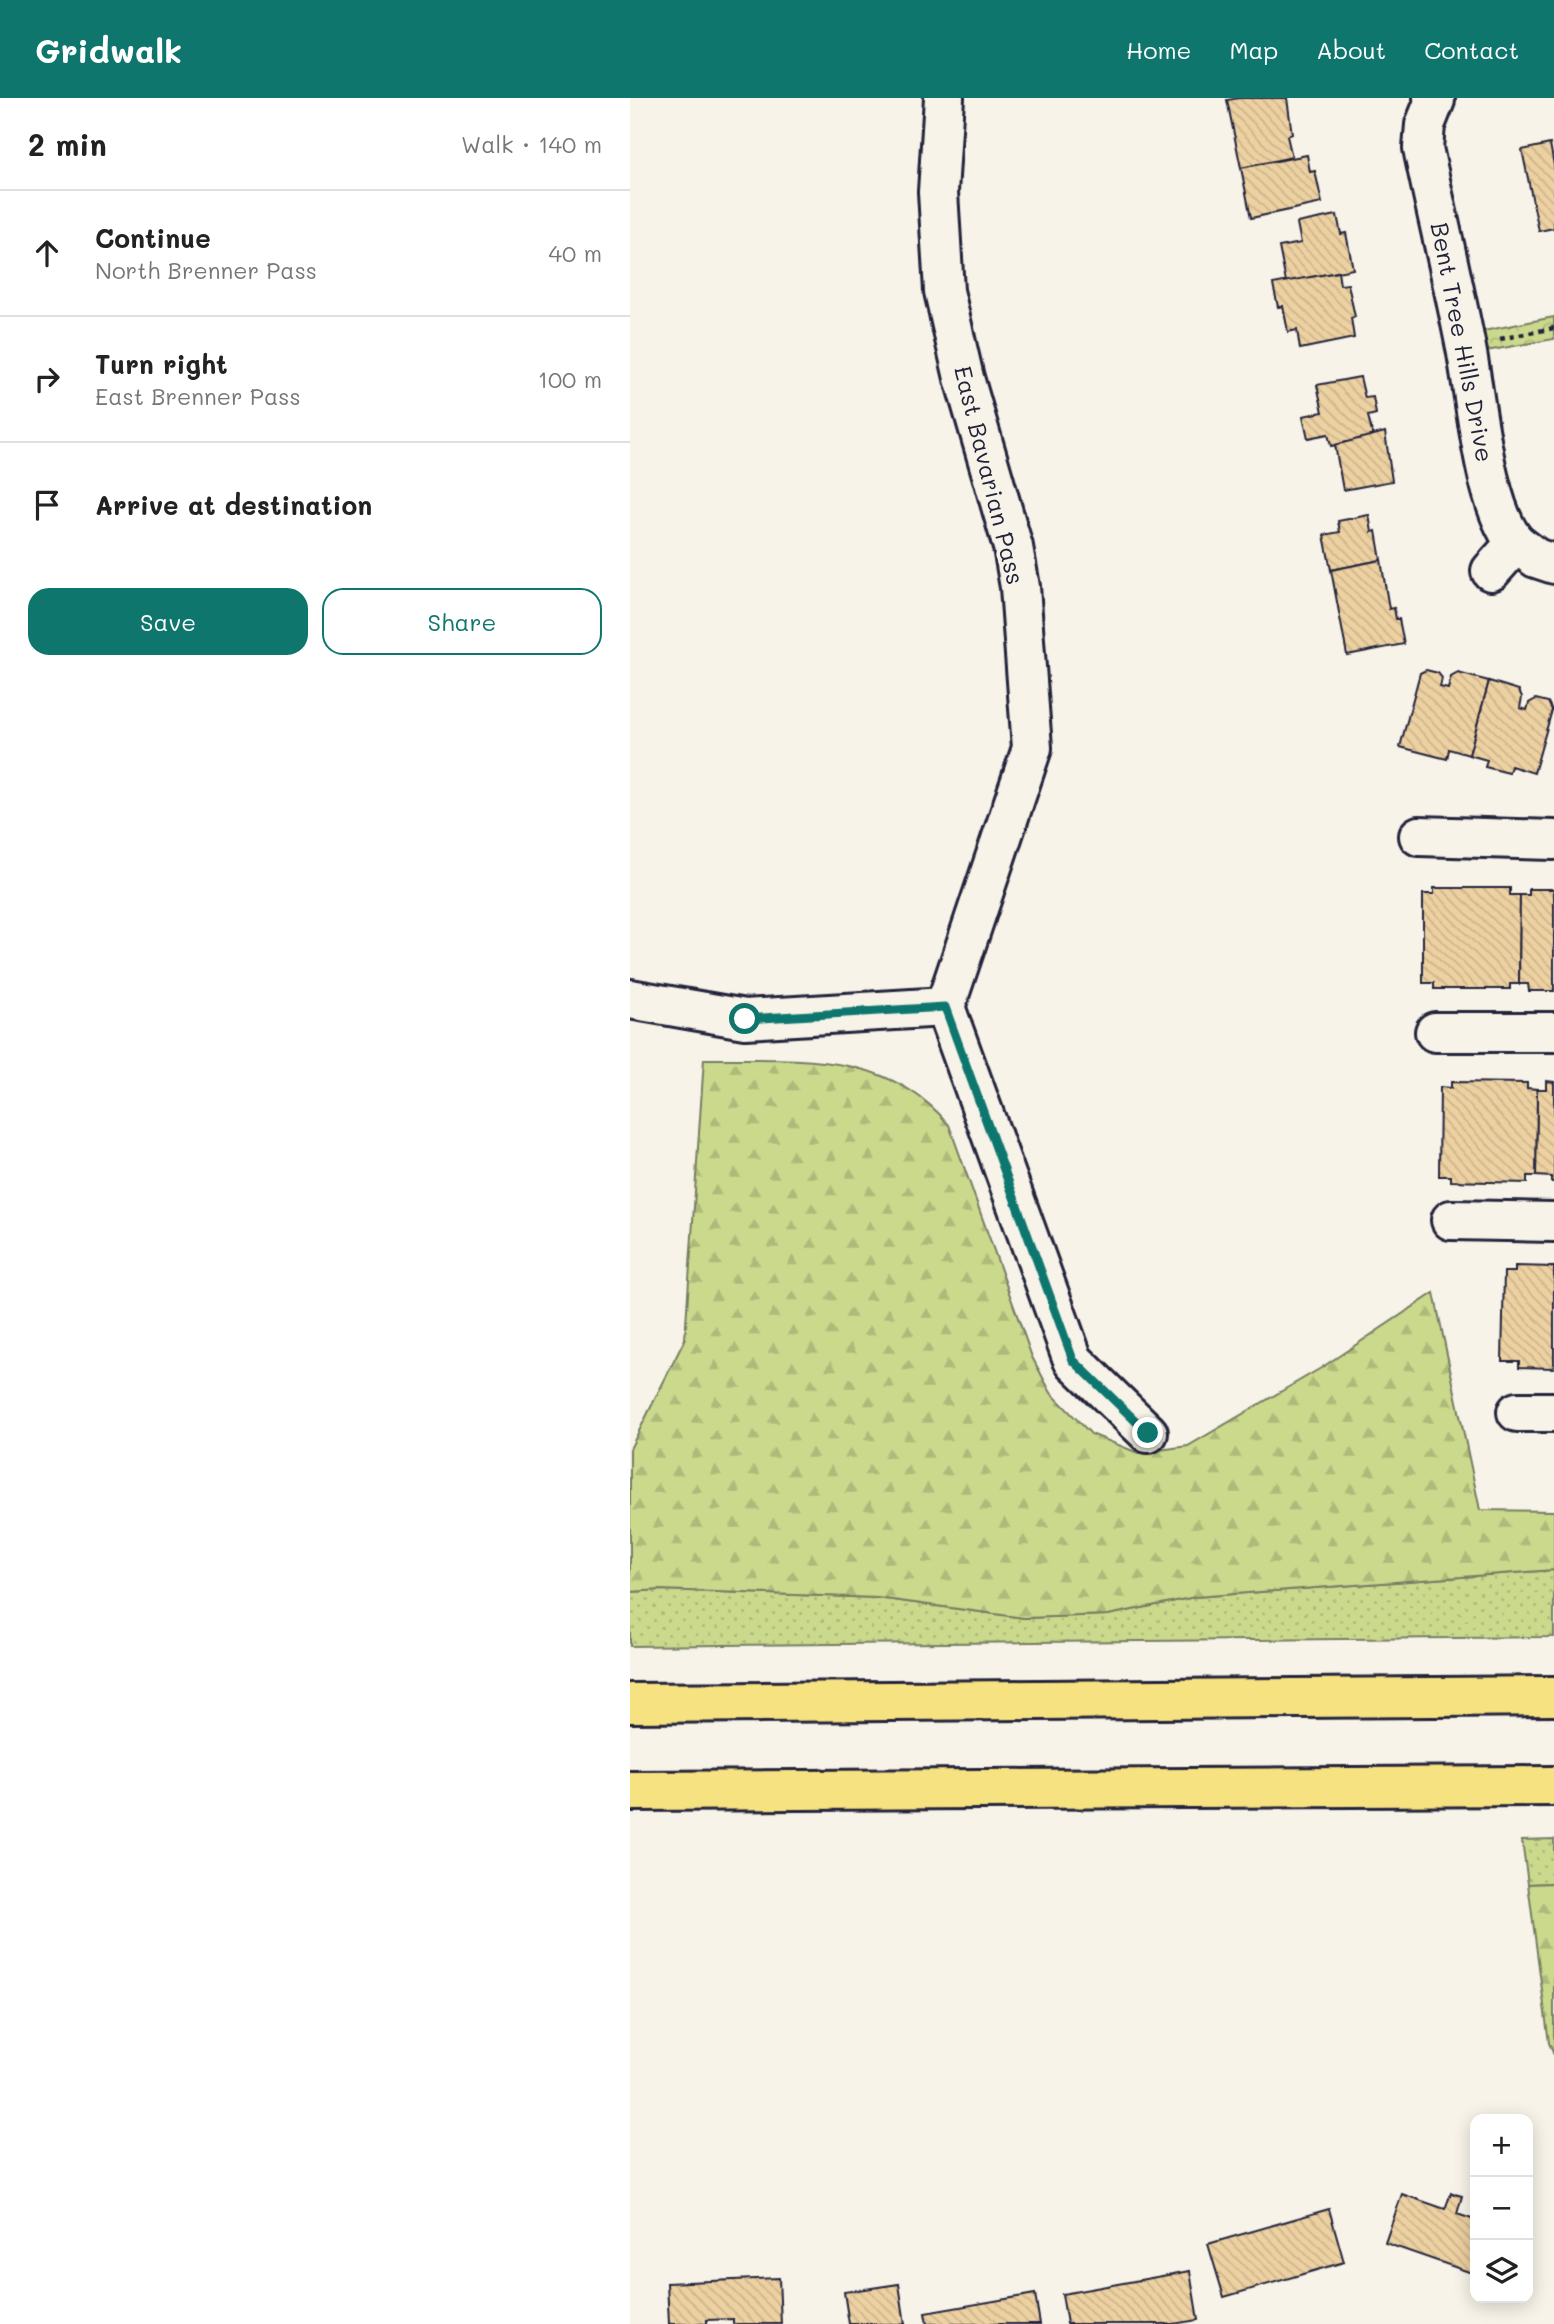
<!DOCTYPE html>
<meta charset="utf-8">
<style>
body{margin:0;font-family:Mali,sans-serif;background:#f2f2f2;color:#222}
.controls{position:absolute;right:21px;bottom:21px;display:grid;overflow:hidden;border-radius:14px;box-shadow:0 4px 18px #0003}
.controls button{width:63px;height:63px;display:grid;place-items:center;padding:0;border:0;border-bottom:2px solid #e0e0e0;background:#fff;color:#222;font:35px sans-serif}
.stop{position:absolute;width:21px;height:21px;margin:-16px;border:5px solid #0f766e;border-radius:50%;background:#fff}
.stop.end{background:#0f766e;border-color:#fff;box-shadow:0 2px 7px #0008}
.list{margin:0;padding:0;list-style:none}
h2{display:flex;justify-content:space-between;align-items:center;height:91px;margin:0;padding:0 28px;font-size:30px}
h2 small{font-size:23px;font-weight:400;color:#767676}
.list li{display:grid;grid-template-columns:46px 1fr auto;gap:21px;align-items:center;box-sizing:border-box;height:126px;padding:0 28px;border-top:2px solid #e0e0e0}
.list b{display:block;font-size:26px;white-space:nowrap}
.list p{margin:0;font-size:23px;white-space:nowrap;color:#767676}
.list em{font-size:23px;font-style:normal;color:#767676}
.actions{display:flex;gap:14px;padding:21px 28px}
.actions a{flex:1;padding:16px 0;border:2px solid #0f766e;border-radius:21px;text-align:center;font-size:24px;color:#0f766e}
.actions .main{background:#0f766e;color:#fff}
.icon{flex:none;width:38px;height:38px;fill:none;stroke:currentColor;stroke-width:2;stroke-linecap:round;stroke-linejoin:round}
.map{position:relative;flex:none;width:924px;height:2226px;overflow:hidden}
header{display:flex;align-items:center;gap:42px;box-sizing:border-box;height:98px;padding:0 35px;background:#0f766e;color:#fff}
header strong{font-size:33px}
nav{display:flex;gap:38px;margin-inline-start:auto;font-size:24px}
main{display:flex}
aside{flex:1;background:#fff}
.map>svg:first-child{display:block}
.grass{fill:url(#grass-dots);stroke:#767e64;stroke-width:2}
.forest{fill:url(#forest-firs);stroke:#767e64;stroke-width:2}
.park{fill:url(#park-crowns);stroke:#767e64;stroke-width:2}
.building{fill:url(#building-back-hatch);stroke:#22223b;stroke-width:2}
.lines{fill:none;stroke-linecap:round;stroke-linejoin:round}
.minor-casing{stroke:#22223b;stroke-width:44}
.highway-casing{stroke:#22223b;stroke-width:44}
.path{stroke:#22223b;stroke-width:4.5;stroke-dasharray:5 5;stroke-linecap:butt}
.minor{stroke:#f7f3e8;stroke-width:38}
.highway{stroke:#f7e281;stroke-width:38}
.route{stroke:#0f766e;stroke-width:9}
.labels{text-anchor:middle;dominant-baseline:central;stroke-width:7;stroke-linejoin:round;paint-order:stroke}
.street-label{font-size:24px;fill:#22223b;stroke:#f7f3e8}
</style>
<header>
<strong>Gridwalk</strong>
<nav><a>Home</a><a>Map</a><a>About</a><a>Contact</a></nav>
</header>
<main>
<aside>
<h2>2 min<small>Walk · 140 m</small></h2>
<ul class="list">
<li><svg class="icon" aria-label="ahead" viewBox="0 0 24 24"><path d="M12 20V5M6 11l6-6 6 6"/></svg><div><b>Continue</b><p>North Brenner Pass</p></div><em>40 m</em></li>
<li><svg class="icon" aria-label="right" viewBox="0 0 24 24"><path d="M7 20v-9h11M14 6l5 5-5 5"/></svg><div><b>Turn right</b><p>East Brenner Pass</p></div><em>100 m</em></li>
<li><svg class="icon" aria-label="arrive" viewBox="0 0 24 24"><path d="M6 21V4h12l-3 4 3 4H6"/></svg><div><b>Arrive at destination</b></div></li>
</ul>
<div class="actions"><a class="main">Save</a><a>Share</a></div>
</aside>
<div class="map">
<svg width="924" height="2226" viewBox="0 0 924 2226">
<defs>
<pattern id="grass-dots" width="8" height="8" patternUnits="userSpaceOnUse" patternTransform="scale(1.75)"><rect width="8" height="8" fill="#cbd98c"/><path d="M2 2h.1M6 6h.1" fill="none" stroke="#aeba7a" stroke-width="1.8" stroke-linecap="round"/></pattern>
<pattern id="forest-firs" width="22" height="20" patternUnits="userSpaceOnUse" patternTransform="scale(1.75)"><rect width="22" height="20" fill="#cbd98c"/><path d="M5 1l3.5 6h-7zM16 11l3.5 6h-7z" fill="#aeba7a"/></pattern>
<pattern id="park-crowns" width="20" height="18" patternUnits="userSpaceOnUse" patternTransform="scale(1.75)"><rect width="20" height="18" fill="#cbd98c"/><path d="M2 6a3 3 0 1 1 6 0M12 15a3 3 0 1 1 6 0" fill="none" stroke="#aeba7a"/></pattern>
<pattern id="building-back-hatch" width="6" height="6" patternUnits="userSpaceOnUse" patternTransform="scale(1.75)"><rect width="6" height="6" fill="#edd1a1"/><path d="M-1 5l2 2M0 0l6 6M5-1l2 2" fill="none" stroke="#cbb38c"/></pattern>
</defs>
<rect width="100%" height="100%" fill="#f7f3e8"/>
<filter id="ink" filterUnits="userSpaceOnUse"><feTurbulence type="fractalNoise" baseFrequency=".0143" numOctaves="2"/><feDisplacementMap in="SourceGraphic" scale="14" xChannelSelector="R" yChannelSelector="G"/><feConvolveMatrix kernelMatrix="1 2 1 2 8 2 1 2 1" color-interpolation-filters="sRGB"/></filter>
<g filter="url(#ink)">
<g class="grass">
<path d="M924,1472V1539L0,1548V1494L30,1492L248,1500L394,1520L478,1517L565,1499Z"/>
<path d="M924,1741V1785L898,1786L892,1742Z"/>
</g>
<g class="forest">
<path d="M74,961C163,962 257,951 319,1027L402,1259L421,1295L461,1336L508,1355L558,1348L691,1270L804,1195L850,1412L924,1413V1472L565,1499L478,1517L394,1520L248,1500L30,1492L0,1494V1351L55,1241Z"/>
<path d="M924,1785V1957L919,1945L898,1786Z"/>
</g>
<path class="park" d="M924,219V241L856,253L853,233Z"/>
<g class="building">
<path d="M609,0H657L662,36L657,38L662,59L611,70L597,2Z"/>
<path d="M920,46L924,67V130L909,133L892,52Z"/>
<path d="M677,57L680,74L685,73L692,105L621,120L611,70Z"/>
<path d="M707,117L711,136L716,135L723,171L656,184L649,149L671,145L667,125Z"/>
<path d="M708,174L710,187L718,186L725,219L721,220L724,240L670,251L667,232L658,234L653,208L648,209L643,186Z"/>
<path d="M730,279L735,300L743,299L746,316L738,318L743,339L701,348L698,336L678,340L673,318L693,314L687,287Z"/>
<path d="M755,334L762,383L713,392L705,347Z"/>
<path d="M739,417L742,434L746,433L751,462L701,472L694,437L710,434L708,423Z"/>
<path d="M751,462L759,511L764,510L766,521H769L774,546L717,557L701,472Z"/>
<path d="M796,572L808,575L812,580L810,589L818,591L821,579L828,575L859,583L839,657L819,651L817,661L770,649L790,575Z"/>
<path d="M859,583L889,592L892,599L890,610L897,612L899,605L906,601L918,604L922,612L904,675L881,668L879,675L855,669L857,662L839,657Z"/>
<path d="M804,790H880V797H890L889,886H880V891H804V885H793V796H804Z"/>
<path d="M899,791H924V893H899L898,886H889L890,797H899Z"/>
<path d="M916,983L924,984V1084H921V1079L906,1078L907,991H916Z"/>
<path d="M821,984L897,985V990L907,991L906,1078H897V1085L821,1083V1078H809L810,989L821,990Z"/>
<path d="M885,1168L924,1169V1270L889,1269V1263H872L874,1174H885Z"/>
<path d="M821,2095L832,2098L827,2116L845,2122V2176L755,2145L772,2096L815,2111Z"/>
<path d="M699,2111L714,2164L594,2199L578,2146Z"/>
<path d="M560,2173L568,2222L543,2226H437L432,2196Z"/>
<path d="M149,2180L151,2226H103V2221L77,2222V2226H39L37,2185Z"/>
<path d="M269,2186L275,2226H219L214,2194Z"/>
<path d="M405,2196L410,2226H297L295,2215Z"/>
</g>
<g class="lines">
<defs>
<g id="minor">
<path d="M314,0L308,94L314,193L334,280L383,449L390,489L402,650L315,909"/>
<path d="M803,0L805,2L795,27L793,50C807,117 823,183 836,250C846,300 854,409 886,445L861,473"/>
<path d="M886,445L906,460L924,466"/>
<path d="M789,738L924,742"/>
<path d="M0,901L115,921L315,909"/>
<path d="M315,909L443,1262L518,1335"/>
<path d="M805,934H924"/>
<path d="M821,1122L924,1124"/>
<path d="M887,1314H924"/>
</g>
<g id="highway">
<path d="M0,1605L924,1598"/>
<path d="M0,1693L924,1688"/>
</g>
</defs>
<use href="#minor" class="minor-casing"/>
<use href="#highway" class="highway-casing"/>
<path class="path" d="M870,241L924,230"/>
<use href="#minor" class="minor"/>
<use href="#highway" class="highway"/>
</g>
</g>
<g class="lines" filter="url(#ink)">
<path class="route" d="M115,921L315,909L443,1262L518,1335"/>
</g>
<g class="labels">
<g class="street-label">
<text transform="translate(833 244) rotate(79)">Bent Tree Hills Drive</text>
<text transform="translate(360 377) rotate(76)">East Bavarian Pass</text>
</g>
</g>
</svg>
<div class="controls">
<button>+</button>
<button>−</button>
<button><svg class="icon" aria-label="layers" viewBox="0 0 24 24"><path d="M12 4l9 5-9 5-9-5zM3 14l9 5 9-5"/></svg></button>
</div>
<div class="stop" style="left:115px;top:921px"></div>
<div class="stop end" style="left:518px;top:1335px"></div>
</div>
</main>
